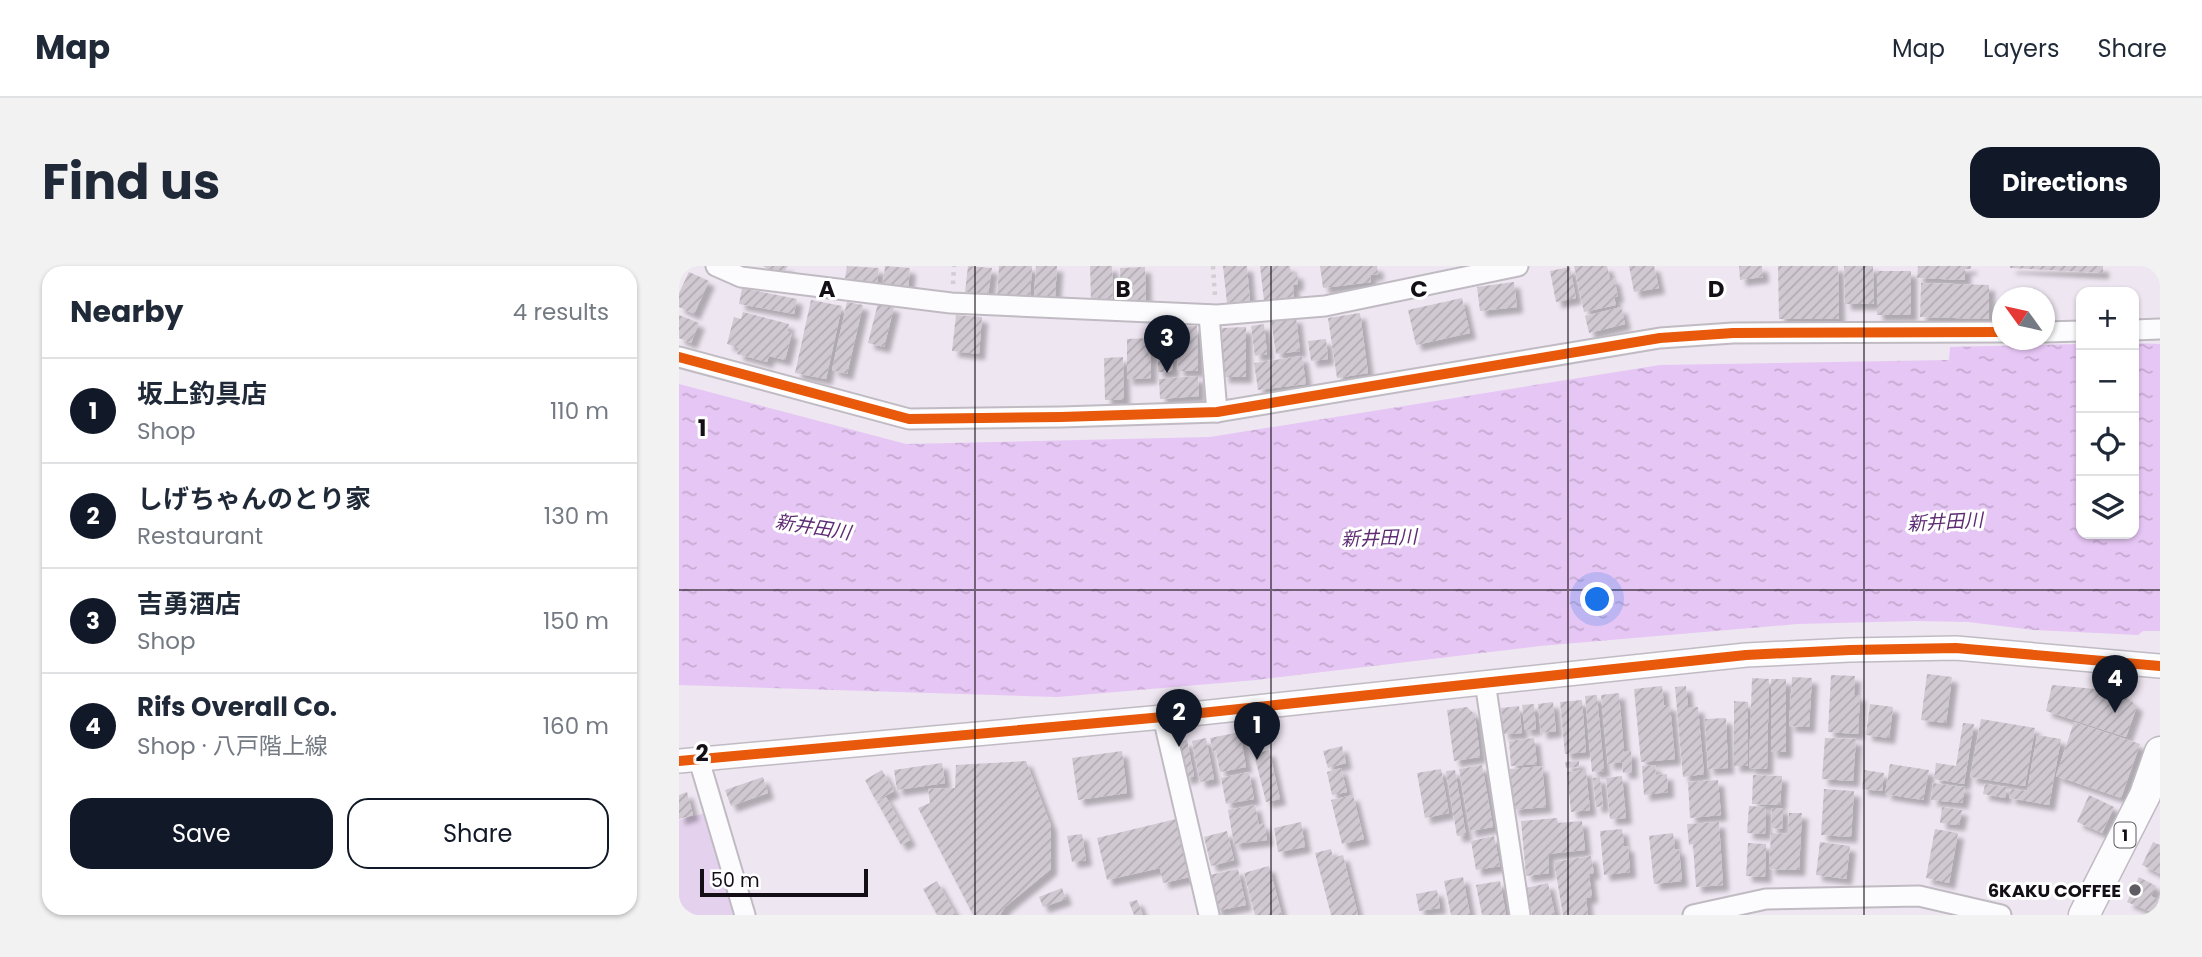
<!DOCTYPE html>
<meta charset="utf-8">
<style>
body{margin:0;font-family:Poppins,"Noto Sans JP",sans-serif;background:#f2f2f3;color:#1f2937}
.controls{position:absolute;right:21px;top:21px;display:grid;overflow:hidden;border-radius:14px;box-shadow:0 2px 5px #0004}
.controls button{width:63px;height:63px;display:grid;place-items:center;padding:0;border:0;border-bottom:2px solid #e0e1e3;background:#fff;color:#1f2937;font:35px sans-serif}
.compass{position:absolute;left:1313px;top:21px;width:63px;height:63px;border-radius:50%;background:#fff;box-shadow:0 2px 5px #0004;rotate:303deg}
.scale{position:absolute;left:21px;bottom:18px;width:168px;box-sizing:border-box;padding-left:7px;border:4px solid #140f16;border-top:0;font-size:19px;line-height:24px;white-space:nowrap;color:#140f16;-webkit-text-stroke:5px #fff;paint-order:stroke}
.you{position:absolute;left:919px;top:334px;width:24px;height:24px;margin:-18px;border:5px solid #fff;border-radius:50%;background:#1a73e8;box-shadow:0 0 0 10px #1a73e833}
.badge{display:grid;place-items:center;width:46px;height:46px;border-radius:50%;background:#111827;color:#fff;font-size:23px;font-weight:700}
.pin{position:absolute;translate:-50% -58px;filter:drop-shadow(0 2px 4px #0008)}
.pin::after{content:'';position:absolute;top:37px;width:24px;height:21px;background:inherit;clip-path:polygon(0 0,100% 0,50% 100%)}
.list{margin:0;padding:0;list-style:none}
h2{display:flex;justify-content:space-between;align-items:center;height:91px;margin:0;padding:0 28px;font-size:30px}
h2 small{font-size:23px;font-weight:400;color:#747a83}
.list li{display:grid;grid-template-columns:46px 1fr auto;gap:21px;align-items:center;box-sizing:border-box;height:105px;padding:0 28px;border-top:2px solid #e0e1e3}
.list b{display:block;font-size:26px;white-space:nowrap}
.list p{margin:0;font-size:23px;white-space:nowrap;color:#747a83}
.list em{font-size:23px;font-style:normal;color:#747a83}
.actions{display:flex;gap:14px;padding:21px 28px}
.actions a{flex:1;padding:16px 0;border:2px solid #111827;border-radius:21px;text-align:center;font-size:24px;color:#111827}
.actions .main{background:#111827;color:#fff}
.icon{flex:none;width:38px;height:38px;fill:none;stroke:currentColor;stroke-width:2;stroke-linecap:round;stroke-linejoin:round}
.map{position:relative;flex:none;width:1481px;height:649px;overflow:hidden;border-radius:21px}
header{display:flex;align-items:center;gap:42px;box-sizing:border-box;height:98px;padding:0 35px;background:#fff;border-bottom:2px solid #e0e1e3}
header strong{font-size:33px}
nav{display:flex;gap:38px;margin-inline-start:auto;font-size:24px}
.intro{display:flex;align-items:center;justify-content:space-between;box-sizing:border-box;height:168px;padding:0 42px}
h1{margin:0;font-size:49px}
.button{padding:18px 32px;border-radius:21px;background:#111827;color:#fff;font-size:24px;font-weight:700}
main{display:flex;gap:42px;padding:0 42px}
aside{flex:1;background:#fff;border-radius:21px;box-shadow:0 2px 5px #0004}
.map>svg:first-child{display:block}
.green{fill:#e4d1ed}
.water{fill:url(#water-ripples)}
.building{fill:url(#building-hatch);filter:url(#shadow)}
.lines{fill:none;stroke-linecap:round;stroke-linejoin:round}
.minor-casing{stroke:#c0bbc3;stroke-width:23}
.tertiary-casing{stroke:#c0bbc3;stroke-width:26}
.primary-casing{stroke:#c0bbc3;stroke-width:33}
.path{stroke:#d1cfd2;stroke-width:4.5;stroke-dasharray:3.5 5;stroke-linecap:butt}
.minor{stroke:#fcfbfd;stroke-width:19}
.tertiary{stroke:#fcfbfd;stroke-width:23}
.primary{stroke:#fcfbfd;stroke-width:30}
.cycleway-casing{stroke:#fff;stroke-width:15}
.cycleway{stroke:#e8590c;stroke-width:10}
.grid{fill:none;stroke:#140f16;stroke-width:2;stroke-opacity:0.55}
.poi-dot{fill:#605a63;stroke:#fff;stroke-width:2.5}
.labels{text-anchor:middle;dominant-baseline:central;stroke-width:6;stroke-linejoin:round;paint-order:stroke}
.shield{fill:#fff;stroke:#5a575c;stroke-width:2}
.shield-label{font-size:16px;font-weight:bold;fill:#140f16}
.poi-label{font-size:18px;font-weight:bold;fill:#140f16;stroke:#fff;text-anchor:end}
.water-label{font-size:19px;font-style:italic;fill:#5e2c73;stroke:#fff}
.grid-label{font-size:23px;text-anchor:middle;font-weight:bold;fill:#140f16;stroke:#fff;stroke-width:6;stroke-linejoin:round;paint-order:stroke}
</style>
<header>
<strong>Map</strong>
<nav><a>Map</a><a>Layers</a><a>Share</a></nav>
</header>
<div class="intro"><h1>Find us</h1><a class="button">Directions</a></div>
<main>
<aside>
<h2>Nearby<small>4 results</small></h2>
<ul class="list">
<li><span class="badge">1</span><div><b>坂上釣具店</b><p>Shop</p></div><em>110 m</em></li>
<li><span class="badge">2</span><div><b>しげちゃんのとり家</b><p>Restaurant</p></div><em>130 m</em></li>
<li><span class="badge">3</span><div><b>吉勇酒店</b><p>Shop</p></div><em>150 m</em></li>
<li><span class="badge">4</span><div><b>Rifs Overall Co.</b><p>Shop · 八戸階上線</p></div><em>160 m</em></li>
</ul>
<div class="actions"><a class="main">Save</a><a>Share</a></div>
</aside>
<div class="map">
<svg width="1481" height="649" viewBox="0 0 1481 649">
<defs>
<pattern id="water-ripples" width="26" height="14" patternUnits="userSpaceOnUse" patternTransform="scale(1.75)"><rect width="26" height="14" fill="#e6c6f4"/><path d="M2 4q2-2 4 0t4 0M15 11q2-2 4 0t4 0" fill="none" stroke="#c4a9d0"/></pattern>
<pattern id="building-hatch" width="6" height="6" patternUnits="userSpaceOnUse" patternTransform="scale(1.75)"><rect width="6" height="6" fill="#d0c9d2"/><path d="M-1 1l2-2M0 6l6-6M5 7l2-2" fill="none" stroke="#b2abb4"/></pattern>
<filter id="shadow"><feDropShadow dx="6" dy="6" stdDeviation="2" flood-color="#0004"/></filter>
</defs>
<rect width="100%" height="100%" fill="#eee6f1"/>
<path class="green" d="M26,547L57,649H0V554Z"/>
<path class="water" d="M1455,77L1481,78V365H1464L1459,369L1356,364L1289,356L1237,355L1118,358L861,380L577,414L378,431L0,419V118L227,178L531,171L981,99L1270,94L1271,81L1402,78V268H1455Z"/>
<g class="building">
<path d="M84,0H109L102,11Z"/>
<path d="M168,0L200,2L198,18L166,12Z"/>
<path d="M206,0L231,2L229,23L204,20Z"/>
<path d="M289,0L313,2L309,29L286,26Z"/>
<path d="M320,0H353L351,32L318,31Z"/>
<path d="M357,0H378L376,32L355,31Z"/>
<path d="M411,0H433L434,34L412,35Z"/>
<path d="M544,0H568L571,35L548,37Z"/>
<path d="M581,0H611L612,7H618L619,18L614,19L615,31L585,35Z"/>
<path d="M641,0H698L699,8L691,9L692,16L644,22Z"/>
<path d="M895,0H928L931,13L935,12L939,30L935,31L937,39L905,46Z"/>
<path d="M950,0H975L980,22L955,26Z"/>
<path d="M1060,0H1083L1084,11L1061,14Z"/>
<path d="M1099,0H1159L1160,53H1100Z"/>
<path d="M1165,0H1194L1195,38H1166Z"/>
<path d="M1239,0H1292V3H1286V14L1238,12Z"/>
<path d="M1331,0H1424V7L1331,2Z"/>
<path d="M466,1L467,37H442L441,2Z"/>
<path d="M891,1L897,32L877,36L871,5Z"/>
<rect x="1198" y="5" width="34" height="44"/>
<path d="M10,6L30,15L15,48L0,41V27Z"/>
<path d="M835,16L838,41L801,45L798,21Z"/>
<path d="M1242,17L1310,19V53L1241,51Z"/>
<path d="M63,22L118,33L115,48L60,38Z"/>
<path d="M783,32L791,67L737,79L729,44Z"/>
<path d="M132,34L163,40L147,113L116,107Z"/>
<path d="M168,36L184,39L168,108L153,104Z"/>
<path d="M199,37L215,41L205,81L189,77Z"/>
<path d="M942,41L946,58L910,67L906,50Z"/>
<path d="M64,46L110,58L108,65L113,67L106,94L90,90L88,96L58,88L60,82L48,78L55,51L62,53Z"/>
<path d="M681,47L689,107L658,112L649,52Z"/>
<path d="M0,49L20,57L12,77L0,72Z"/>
<path d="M277,49L303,51L300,88L273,85Z"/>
<path d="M617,51L621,85L597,88L592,54Z"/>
<path d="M585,58L588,88L576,90L572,60Z"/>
<path d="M478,60H493L494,106H479Z"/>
<path d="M518,60L519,105H499L498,61Z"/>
<path d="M567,61V111H544L543,62Z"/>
<path d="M471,72L472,112L448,113V73Z"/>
<path d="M647,73L649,93L632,95L629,75Z"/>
<path d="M623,90L627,118L579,124L575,97Z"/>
<path d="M444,91L445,134H426L425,92Z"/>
<path d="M519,110L520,130L481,133L480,113Z"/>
<path d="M1248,408L1273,411L1267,457L1242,454Z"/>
<path d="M1152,409L1176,410L1175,429H1181L1179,468L1149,466Z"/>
<path d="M1113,411L1133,412L1130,461L1110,460Z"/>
<path d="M1073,412L1090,413L1088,503L1070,502Z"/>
<rect x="1092" y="413" width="15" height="73"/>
<path d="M1373,419L1439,425L1458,440L1447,471L1367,445Z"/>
<path d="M983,420L985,439H991L996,493L962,496L955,423Z"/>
<path d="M1007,420L1009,442L1019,441L1025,508L1004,511L996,421Z"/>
<path d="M940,427L945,486L952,485L953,506L944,507L943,496L929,498L922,429Z"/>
<path d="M918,429L925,505L913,506L906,430Z"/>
<path d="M903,434L907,486L886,488L881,436Z"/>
<path d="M1055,435L1069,436V500H1055Z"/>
<path d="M874,436L877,465L862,467L859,438Z"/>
<path d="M855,438L857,463L846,464L843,439Z"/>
<path d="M1191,438L1214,441L1210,472L1187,469Z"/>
<path d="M840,440L843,467L824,468L822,442Z"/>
<path d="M788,441L796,449L801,491L775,495L768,444Z"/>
<path d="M1047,452L1049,502L1029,503L1026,453Z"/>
<path d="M1302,453L1356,462L1346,520L1291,511Z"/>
<path d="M1395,456L1461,478L1442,532L1377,510Z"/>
<path d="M1284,457L1295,458L1285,518L1255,513L1257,497L1277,500Z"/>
<path d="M561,466L567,501L541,506L537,485L534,486L531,472Z"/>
<path d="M1358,469L1382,473L1370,539L1330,532L1332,523L1348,525Z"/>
<path d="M527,472L535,513L521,516L513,475Z"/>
<path d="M855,472L858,498L832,500L830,475Z"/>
<path d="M1146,472L1177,473L1174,515L1143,513Z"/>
<path d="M508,474L515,510L506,513L499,476Z"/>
<path d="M663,480L667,497L649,502L644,485Z"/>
<path d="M590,484L601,533L587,536L575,488Z"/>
<path d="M443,485L448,527L399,534L393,492Z"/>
<path d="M347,495L372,560V603L326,641L321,649H294L239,542L251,537L249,523L276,522L277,499Z"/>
<path d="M900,495V501L887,502L886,496Z"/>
<path d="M263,497L266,517L218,524L215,504Z"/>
<path d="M1211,498L1250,504L1244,534L1206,528Z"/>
<path d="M803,499L814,561L791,565L780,503Z"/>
<path d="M976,499L977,509L988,508L989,526L965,529L963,500Z"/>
<path d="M863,500L867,541L834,544L831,503Z"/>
<path d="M662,502L668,526L653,529L648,506Z"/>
<path d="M762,503L770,547L746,552L738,507Z"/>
<path d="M203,504L215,525L197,535L186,514Z"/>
<path d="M776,504L787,569L778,570L767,505Z"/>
<path d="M907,504L911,544L892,546L888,506Z"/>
<path d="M1185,504L1205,507L1203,525L1183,523Z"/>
<path d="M570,506L575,533L547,538L542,512Z"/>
<path d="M1074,509L1103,510L1101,539L1073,538Z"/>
<path d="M943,510L947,552L931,553L927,512Z"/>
<path d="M84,511L89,527L52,540L46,524Z"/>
<path d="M921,511L924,540L917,541L914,512Z"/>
<path d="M1039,514L1042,549L1011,552L1009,516Z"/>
<path d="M1254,517L1286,521L1283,537L1252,534Z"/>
<path d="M1306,518L1328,521L1326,532L1304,528Z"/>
<path d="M1145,523L1175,525L1172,571L1142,569Z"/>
<path d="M8,526L14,549L0,553V529Z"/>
<path d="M674,529L685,573L663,578L652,534Z"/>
<path d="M1410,529L1435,541L1423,567L1398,556Z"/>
<path d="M207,531L231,574L222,579L198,536Z"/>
<path d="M576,539L580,559L585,557L588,574L555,578L549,544Z"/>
<path d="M1070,540L1087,541L1086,568L1068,567Z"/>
<path d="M1263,541L1283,544L1280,559L1261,557Z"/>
<path d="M1093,542H1104L1103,563L1092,562Z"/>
<path d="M1110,547H1123L1120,604L1090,603L1092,567L1109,568Z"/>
<path d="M878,552L879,557L903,555L906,584L869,588L870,607L847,610L842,555Z"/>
<path d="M497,553L511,611L484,617L481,602L428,614L418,572Z"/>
<path d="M622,556L626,581L599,586L595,562Z"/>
<path d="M1040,556L1044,619L1017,621L1014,578L1010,579L1008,558Z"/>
<path d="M943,563L945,580H949L951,606L925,609L921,565Z"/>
<path d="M1256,563L1279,567L1270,617L1247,612Z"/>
<path d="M548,565L555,594L532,600L525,571Z"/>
<path d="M994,567L996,583H1000L1003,615L975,618L970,570Z"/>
<path d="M403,568L407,594L393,596L388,570Z"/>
<path d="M815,570L821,600L797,604L792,575Z"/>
<path d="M1141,576L1171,580L1167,613L1137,609Z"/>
<path d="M1474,576L1481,579V608L1463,599Z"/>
<path d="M1069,577L1087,578L1086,611L1067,610Z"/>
<path d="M652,583L654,592L664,589L679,649H652L636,587Z"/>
<path d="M912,590L915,607L910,608L913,631L907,632L909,649H884L875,596Z"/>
<path d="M590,600L603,649H576L565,607Z"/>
<path d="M559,603L567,639L537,645L530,609Z"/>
<path d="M784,611L791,649H772L765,615Z"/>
<path d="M1460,611L1477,620L1472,630L1481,635L1480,649L1448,636Z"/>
<path d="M258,615L277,649H258L244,623Z"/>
<path d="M821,615L827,649H803L797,619Z"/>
<path d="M869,617L876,649H853L847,622Z"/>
<path d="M383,622L387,633L364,641L360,631Z"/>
<path d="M758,624L761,642L740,645L737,628Z"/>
<path d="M458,634L464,649H455L450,636Z"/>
</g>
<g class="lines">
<defs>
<g id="minor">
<path d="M37,0L62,11L272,37L538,49L646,40L839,0"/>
<path d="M530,49L538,146"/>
<path d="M1455,64L1481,63"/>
<path d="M1366,66L1402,65"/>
<path d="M0,91L230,153L382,151L538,146L981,72L1054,67L1324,66"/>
<path d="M806,416L841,649"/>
<path d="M484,451L530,649"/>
<path d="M20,494L66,649"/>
<path d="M1014,649L1087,633L1240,630L1322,649"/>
</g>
<path id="tertiary" d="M0,495L484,451L1067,389L1171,384L1277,382L1481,400"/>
<path id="primary" d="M1405,649L1466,529L1481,486"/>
</defs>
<use href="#minor" class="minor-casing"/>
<use href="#tertiary" class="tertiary-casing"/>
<use href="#primary" class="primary-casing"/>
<g class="path">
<path d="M534,0L536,31"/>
<path d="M274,18L275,0"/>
</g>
<use href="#minor" class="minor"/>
<use href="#tertiary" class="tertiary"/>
<use href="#primary" class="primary"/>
<defs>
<g id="cycleway">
<path d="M0,91L230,153L382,151L538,146L981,72L1054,67L1324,66"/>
<path d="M0,495L484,451L1067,389L1171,384L1277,382L1481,400"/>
</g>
</defs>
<use href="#cycleway" class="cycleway-casing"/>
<use href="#cycleway" class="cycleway"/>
</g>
<path class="grid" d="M296,0V649M592,0V649M889,0V649M1185,0V649M0,324H1481"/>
<circle class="poi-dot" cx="1456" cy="624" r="7"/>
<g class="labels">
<rect class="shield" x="1435.5" y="556.5" width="21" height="25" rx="5"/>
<g class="shield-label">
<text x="1446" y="569">1</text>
</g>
<g class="poi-label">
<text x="1442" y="624">6KAKU COFFEE</text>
</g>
<g class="water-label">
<text transform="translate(1266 256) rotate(-3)">新井田川</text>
<text transform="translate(134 261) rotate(9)">新井田川</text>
<text transform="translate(700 272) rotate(-2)">新井田川</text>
</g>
</g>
<g class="grid-label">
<text x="148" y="31">A</text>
<text x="444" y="31">B</text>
<text x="740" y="31">C</text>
<text x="1037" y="31">D</text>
<text x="23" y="170">1</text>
<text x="23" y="495">2</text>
</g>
</svg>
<div class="controls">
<button>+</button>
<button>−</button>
<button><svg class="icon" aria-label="locate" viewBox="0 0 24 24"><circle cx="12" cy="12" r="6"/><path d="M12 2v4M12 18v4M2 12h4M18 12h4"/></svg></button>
<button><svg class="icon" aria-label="layers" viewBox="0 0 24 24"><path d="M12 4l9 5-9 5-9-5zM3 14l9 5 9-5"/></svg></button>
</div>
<svg class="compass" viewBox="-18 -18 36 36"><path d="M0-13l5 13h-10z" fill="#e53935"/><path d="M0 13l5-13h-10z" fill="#747a83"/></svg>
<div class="scale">50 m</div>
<div class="you"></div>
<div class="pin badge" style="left:578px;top:494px">1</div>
<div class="pin badge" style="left:500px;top:481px">2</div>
<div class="pin badge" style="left:488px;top:107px">3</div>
<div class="pin badge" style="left:1436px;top:447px">4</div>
</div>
</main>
